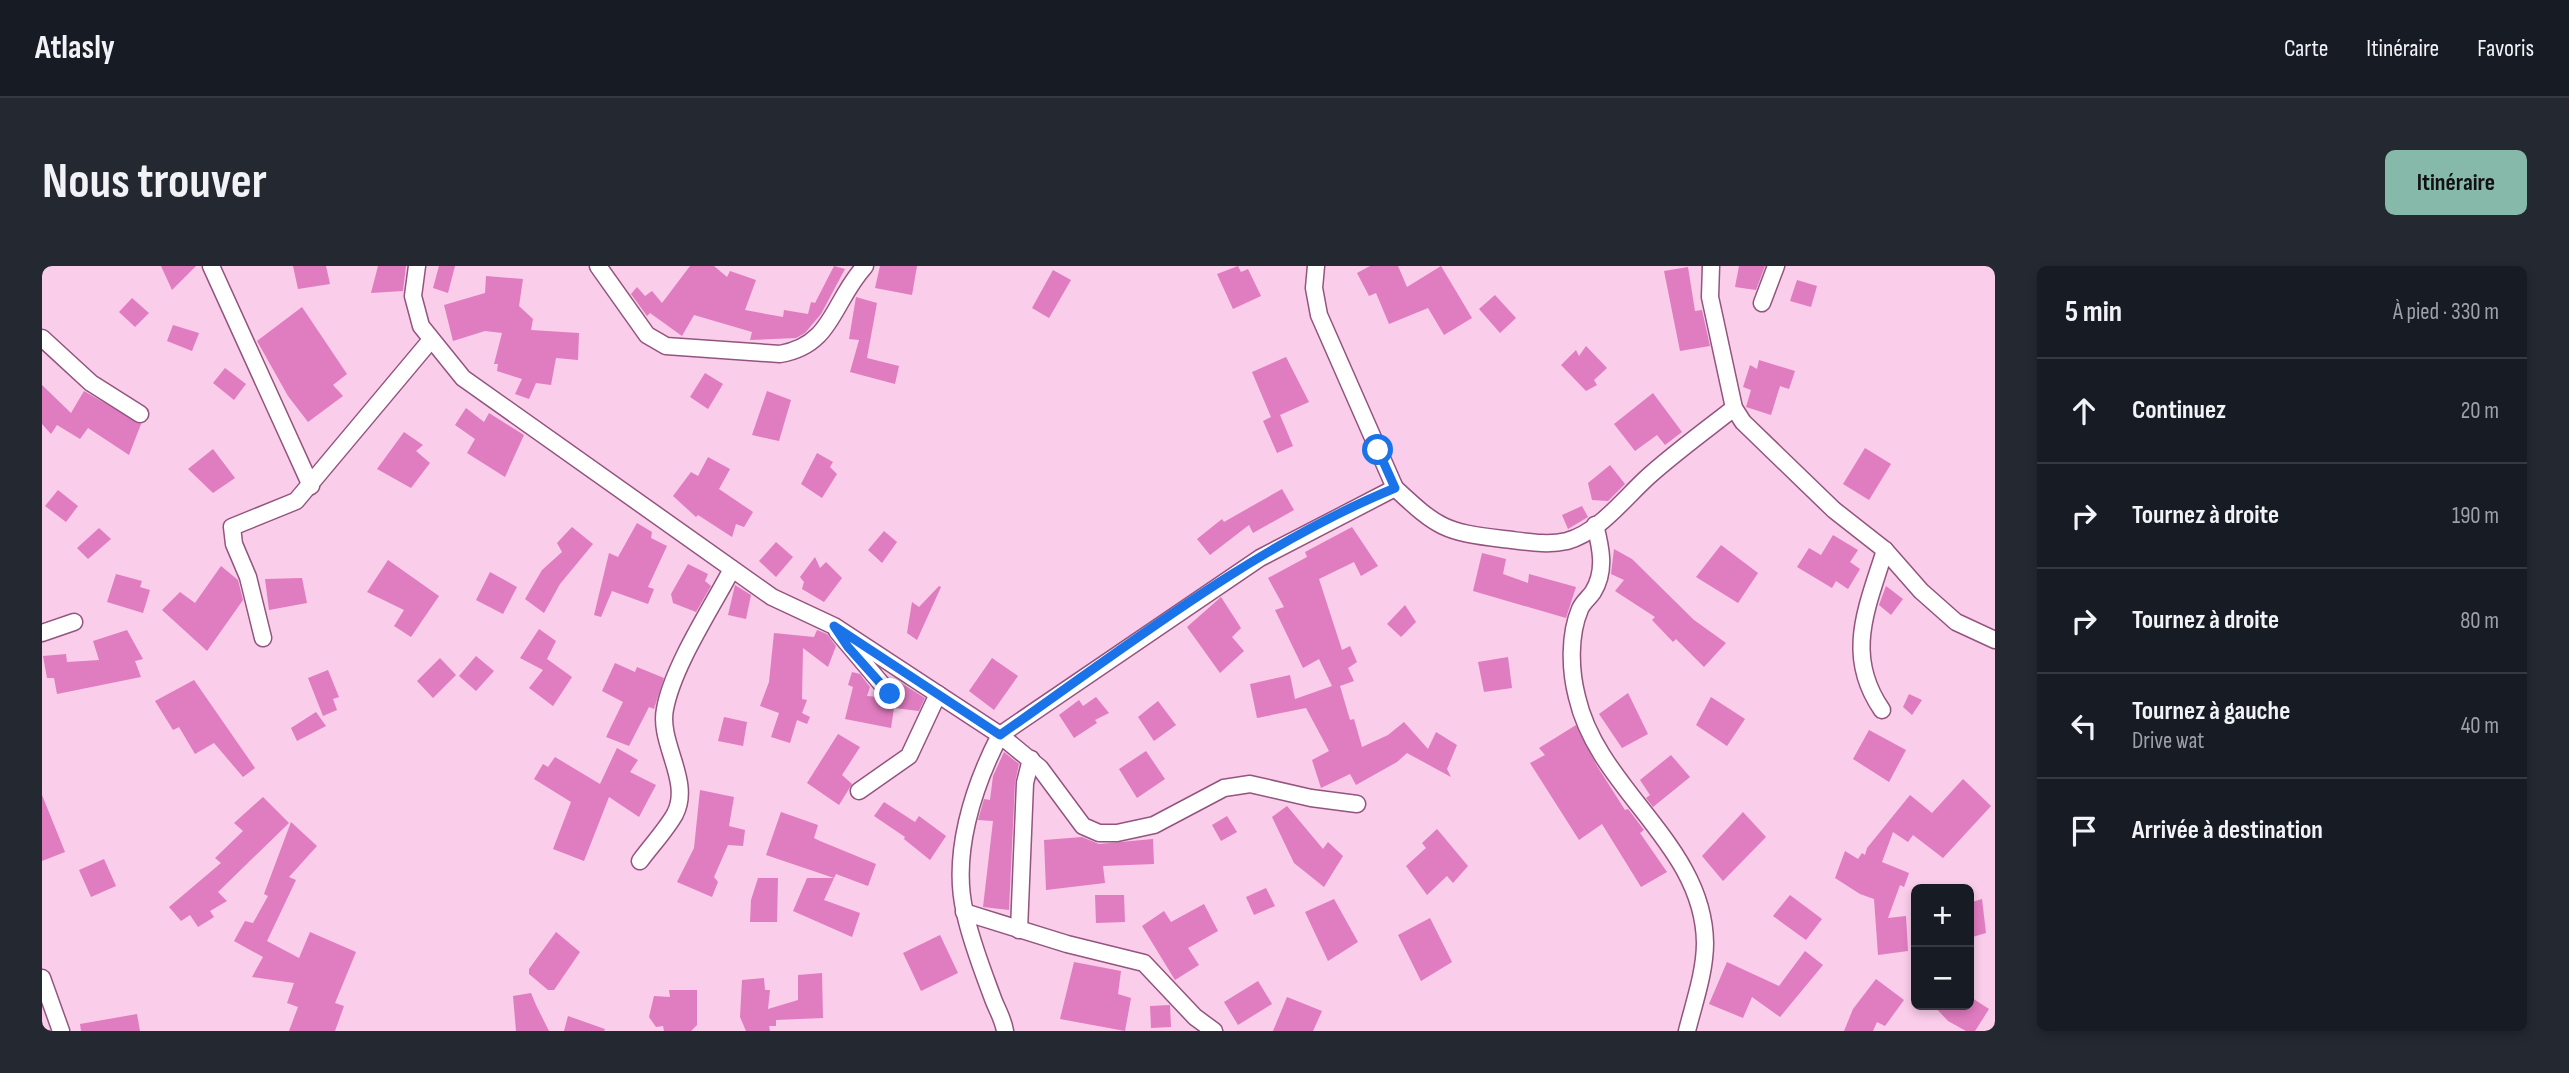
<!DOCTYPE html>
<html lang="fr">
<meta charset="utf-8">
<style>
body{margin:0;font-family:"Sofia Sans Condensed",sans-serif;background:#242831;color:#f1f3f6}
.controls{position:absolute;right:21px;bottom:21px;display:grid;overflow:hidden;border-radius:10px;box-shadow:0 4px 10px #0003}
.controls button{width:63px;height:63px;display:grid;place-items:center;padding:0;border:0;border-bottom:2px solid #363941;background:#171b24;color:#f1f3f6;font:35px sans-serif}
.stop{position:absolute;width:21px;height:21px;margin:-16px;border:5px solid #1a73e8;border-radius:50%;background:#fff}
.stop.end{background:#1a73e8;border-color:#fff;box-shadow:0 2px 7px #0008}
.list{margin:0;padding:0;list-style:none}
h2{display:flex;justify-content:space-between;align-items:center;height:91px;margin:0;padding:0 28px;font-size:30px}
h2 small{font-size:23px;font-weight:400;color:#9ea1a6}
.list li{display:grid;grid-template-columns:46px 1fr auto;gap:21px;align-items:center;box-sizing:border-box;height:105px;padding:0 28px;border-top:2px solid #363941}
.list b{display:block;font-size:26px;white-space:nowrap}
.list p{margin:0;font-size:23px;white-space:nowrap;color:#9ea1a6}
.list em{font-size:23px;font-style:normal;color:#9ea1a6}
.icon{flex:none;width:38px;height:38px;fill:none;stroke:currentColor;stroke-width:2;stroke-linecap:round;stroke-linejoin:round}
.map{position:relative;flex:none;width:1953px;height:765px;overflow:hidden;border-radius:10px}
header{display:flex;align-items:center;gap:42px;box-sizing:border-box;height:98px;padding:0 35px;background:#171b24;border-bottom:2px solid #363941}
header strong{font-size:33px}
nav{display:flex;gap:38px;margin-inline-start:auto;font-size:24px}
.intro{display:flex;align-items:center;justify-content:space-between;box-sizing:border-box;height:168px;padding:0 42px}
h1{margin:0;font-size:49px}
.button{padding:18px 32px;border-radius:10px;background:#86b9a9;color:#111;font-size:24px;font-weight:700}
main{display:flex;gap:42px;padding:0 42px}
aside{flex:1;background:#171b24;border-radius:10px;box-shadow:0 4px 10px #0003}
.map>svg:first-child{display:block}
.building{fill:#e07cc0}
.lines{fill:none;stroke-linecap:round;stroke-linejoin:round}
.minor-casing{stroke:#94547f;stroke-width:19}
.minor{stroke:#fff;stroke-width:16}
.route{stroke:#1a73e8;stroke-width:9}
</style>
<header>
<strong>Atlasly</strong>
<nav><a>Carte</a><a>Itinéraire</a><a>Favoris</a></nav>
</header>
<div class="intro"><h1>Nous trouver</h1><a class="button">Itinéraire</a></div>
<main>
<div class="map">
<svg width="1953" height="765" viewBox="0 0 1953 765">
<rect width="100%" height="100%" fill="#facdea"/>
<g class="building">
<path d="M119,0H154L130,24Z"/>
<path d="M251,0H284L288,18L256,23Z"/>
<path d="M336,0H364L361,25L329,27Z"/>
<path d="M397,0H413L406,27L391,22Z"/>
<path d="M648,0H672L685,11L688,5L714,14L703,44L741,51L742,44L766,48L769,36L773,37L792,0L803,3L779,48L763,67L754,72L708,74L710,66L652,49L640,70L608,47L605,50L589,28L595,21L603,30L610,25L620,37Z"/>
<path d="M838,0H875L870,29L833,22Z"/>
<path d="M1196,0L1199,6L1206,3L1219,30L1191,43L1175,8Z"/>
<path d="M1328,0H1356L1365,21L1399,0L1430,52L1402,69L1386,42L1347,58L1334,27L1327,30L1315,7Z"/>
<path d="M1697,0H1723L1714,24L1693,21Z"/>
<path d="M1646,1L1653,45L1660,44L1668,80L1638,85L1622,5Z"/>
<path d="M1011,4L1029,14L1007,52L990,42Z"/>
<path d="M444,10L481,13L477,40L491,53L489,64L537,67L536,94L514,92L509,119L494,117L487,133L473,128L480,113L455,105L456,98H452L460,67L443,65L411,75L402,39L443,27Z"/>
<path d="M1755,14L1775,20L1769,41L1748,35Z"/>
<path d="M1453,29L1474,52L1458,67L1437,43Z"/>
<path d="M814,31L835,37L825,92L857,100L853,118L808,106L817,74L807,73Z"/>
<path d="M90,32L107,47L93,61L77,46Z"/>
<path d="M260,41L305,108L291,119L301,130L266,156L246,130L215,75Z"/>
<path d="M131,59L157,67L150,85L125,75Z"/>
<path d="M1544,80L1565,102L1552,114L1555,119L1544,125L1519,99L1534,84L1537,90Z"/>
<path d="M1244,91L1267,136L1238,149L1251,180L1235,187L1221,155L1229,151L1210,106Z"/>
<path d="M1717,94L1753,105L1747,123L1738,120L1729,149L1704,141L1709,124L1701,121L1708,99L1715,103Z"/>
<path d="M183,102L204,118L192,134L171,117Z"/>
<path d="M663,107L681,118L666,143L648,131Z"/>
<path d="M0,119L29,147L42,125L99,158L87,189L46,162L38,173L15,159L9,168L0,158Z"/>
<path d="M725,125L749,134L737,175L710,169Z"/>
<path d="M1611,127L1640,166L1623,179L1615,169L1593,185L1572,158Z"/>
<path d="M424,142L442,156L447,147L482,169L463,211L425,187L433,173L413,159Z"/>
<path d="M362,166L381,179L374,185L388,197L369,222L335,203Z"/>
<path d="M1823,182L1849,198L1827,234L1801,218Z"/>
<path d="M171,183L193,212L171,227L146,203Z"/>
<path d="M775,187L791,196L788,201L795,208L780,232L759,218Z"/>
<path d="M666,191L688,203L677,223L711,246L702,261L694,258L690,271L656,249L654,251L631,230L649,206L656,210Z"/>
<path d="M1568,199L1583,218L1566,235L1550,234L1546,217Z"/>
<path d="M1240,223L1252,244L1211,267L1207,259L1168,289L1155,273L1180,253L1182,256Z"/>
<path d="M16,224L36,240L24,256L3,240Z"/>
<path d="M1540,240L1546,251L1526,263L1520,249Z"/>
<path d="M595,257L610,266L609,272L625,280L606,321L612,323L606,338L570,325L559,351L552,349L567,287L576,291Z"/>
<path d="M530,261L551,278L518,318L502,347L483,333L500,304L520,286L515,277Z"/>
<path d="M1310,261L1336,300L1319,310L1312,296L1277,313L1300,384L1308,380L1315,396L1306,402L1312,415L1298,420L1308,454L1312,453L1320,481L1346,469L1362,456L1386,483L1394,466L1415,479L1405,503L1409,511L1365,487L1355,496L1314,519L1308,508L1279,522L1270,494L1287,485L1264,442L1215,452L1208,418L1248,409L1253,433L1290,420L1277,393L1261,402L1233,344L1242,341L1226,312L1265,291L1263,286Z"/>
<path d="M57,262L69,273L46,293L35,282Z"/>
<path d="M842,265L855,276L840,297L826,284Z"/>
<path d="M1791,269L1816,284L1808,296L1818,303L1806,323L1794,315L1790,322L1755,301L1767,282L1779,289Z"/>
<path d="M734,276L751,291L734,311L717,295Z"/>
<path d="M1679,279L1716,307L1696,337L1654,311Z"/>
<path d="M1572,283L1590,293L1652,354L1684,377L1662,401L1634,373L1631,376L1610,354L1613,351L1573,325L1582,314L1569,308Z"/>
<path d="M1440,287L1464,293L1461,308L1486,317L1487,308L1534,321L1524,352L1431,325Z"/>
<path d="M773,291L778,302L784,296L800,312L782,336L760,323L762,316L758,311Z"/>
<path d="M346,294L397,330L369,371L352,360L362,344L325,326Z"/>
<path d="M646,298L666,308L663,315L669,320L654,346L631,337L629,328Z"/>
<path d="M179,300L196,314L201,334L165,385L120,344L138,326L153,337Z"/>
<path d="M448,306L475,321L461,348L434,334Z"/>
<path d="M74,308L100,315L98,321L108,324L101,347L65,336Z"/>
<path d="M260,312L265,337L227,344L223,313Z"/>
<path d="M693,319L709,329L704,353L686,349Z"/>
<path d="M897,320L899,321L875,374L865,367L870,336L877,341Z"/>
<path d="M1844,320L1861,333L1849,349L1837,339Z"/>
<path d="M1179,331L1199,362L1190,371L1202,385L1178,407L1145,361Z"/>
<path d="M1363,339L1374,356L1359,371L1345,358Z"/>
<path d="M497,363L514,375L505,393L530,411L511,440L487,422L501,404L478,392Z"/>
<path d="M85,364L101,393L93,395L99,411L15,428L12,412H5L1,390L24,388L25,396L57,394L51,375Z"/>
<path d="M775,364L785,368L794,380L786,401L761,382L760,433L765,434L760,447L768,451L765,458L755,454L748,477L729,471L737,447L718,440L727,416L732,367L772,371Z"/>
<path d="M434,390L452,405L434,425L417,410Z"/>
<path d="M1466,391L1470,422L1442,426L1436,396Z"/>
<path d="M398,392L414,409L391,432L375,415Z"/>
<path d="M950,392L976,410L952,444L927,425Z"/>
<path d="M573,397L593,406L595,401L622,412L612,443L607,441L587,480L564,471L581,436L560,425Z"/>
<path d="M286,404L297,431L291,433L295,444L281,450L266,412Z"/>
<path d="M810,406L818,408L828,421L825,430L837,431L845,438L858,432L856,415L883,432L877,445L852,442L849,462L803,453L811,421L806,419Z"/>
<path d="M152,414L213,502L201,511L172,477L153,488L137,461L131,464L113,435Z"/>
<path d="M1586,427L1606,468L1580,482L1557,448Z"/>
<path d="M1867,428L1880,434L1870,449L1861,441Z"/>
<path d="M1054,431L1067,447L1053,454L1055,457L1032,472L1017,449L1037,434L1041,440Z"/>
<path d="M1669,431L1703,453L1685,480L1654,459Z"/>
<path d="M1116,435L1134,459L1112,475L1096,451Z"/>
<path d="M274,446L284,460L255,475L249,462Z"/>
<path d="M682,451L705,456L701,480L676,475Z"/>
<path d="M1534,459L1555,500L1583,544L1586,543L1602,564L1598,567L1625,606L1599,621L1560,558L1537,574L1488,497L1503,489L1497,482Z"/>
<path d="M1827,464L1864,484L1847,516L1811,493Z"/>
<path d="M796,468L818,481L800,509L810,518L797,539L765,517Z"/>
<path d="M575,482L596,494L588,506L614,519L597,551L567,531L542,595L511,583L529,536L492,513L501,498L506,501L513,491L558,518Z"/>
<path d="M1104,485L1123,513L1095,532L1077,503Z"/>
<path d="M962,486L977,498L973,517L967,644L941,641L951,555L936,554L942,533L948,534L951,510Z"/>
<path d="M1629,489L1648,511L1611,541L1604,532L1608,529L1598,514Z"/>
<path d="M1921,513L1949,540L1901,592L1871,569L1866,576L1851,566L1840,596L1867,607L1862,621L1858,619L1846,652L1864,650L1866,685L1836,689L1832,633L1818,628L1793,612L1803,585L1816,593L1820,587L1823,589L1825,582L1868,529L1890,547Z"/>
<path d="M658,524L692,531L687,560L703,564L701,580L686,579L672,611L676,616L670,631L635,616L652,582Z"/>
<path d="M0,529L23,586L0,595Z"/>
<path d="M221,531L247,557L176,626L185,635L168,645L172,651L156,661L148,649L139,655L127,641L179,597L173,592L201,565L192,557Z"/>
<path d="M842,536L873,556L877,550L904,570L888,594L862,573L863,571L832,550Z"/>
<path d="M1245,540L1281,583L1286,576L1301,590L1282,621L1252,597L1230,551Z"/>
<path d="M739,546L776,559L772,572L778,575L834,598L826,620L794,608L792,612L724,589Z"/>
<path d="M1701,546L1724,571L1681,615L1660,590Z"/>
<path d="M1185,550L1195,566L1179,575L1170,559Z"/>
<path d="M249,556L275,580L247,611L254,614L225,675L257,692L268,666L314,686L293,737L302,740L293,765H247L256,741L245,737L252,717L210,711L221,691L192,675L203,655L211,657L226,630L222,628Z"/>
<path d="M1395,563L1426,600L1411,617L1405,610L1385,629L1364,600L1384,582L1380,577Z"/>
<path d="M1040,571L1057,578L1111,573L1112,598L1061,600L1063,617L1004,624L1002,574Z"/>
<path d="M62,593L74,620L49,631L37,604Z"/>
<path d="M716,612H736L735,656H708L709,634Z"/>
<path d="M765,612H792L782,634L818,647L810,671L751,645Z"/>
<path d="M1224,622L1233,640L1212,649L1204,631Z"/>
<path d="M1053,629H1082L1083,656L1054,657Z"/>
<path d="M1748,629L1780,653L1764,674L1731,650Z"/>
<path d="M1292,633L1316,676L1286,695L1263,646Z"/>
<path d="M1940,633L1944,667L1927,672V637Z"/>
<path d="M1162,638L1176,665L1146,682L1157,699L1133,714L1100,660L1122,645L1129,656Z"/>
<path d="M1388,652L1410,696L1379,715L1356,669Z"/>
<path d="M514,666L538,686L512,724H506L487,708V703Z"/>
<path d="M898,669L916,707L879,725L861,687Z"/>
<path d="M1763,685L1781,699L1738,751L1710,731L1701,752L1667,738L1685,696L1737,720Z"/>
<path d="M1032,696L1079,705L1076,728L1089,732L1083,765L1018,753Z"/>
<path d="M780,707L781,752L734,754V760H727L728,765H704L698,751L700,714L722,712L723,724H728L726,743L756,734V709Z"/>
<path d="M1834,713L1862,734L1843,760L1835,756L1831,765H1802L1811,743Z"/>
<path d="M1216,715L1230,738L1196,759L1182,736Z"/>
<path d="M627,724H655V759L649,765H622L621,760L614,761L607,751L612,730L628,731Z"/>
<path d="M489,727L494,739L507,765H474L471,730Z"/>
<path d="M1927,730L1947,743L1933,765H1924L1906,755L1891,739H1927Z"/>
<path d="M1245,731L1280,745L1271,765H1231Z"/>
<path d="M1128,739L1129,761L1109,762L1108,740Z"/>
<path d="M95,748L98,765H39L38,758Z"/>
<path d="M526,750L563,763L562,765H522Z"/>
</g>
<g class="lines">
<defs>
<g id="minor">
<path d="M169,0L269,220"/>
<path d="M375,0L371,30L379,60L421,112L730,331L792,360L958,469L998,502L1041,560L1057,567H1075L1112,559L1182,522L1208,518L1269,532L1315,538"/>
<path d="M556,0L605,69L624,80L738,88C791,79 790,36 823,0"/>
<path d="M1669,0L1668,31L1692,142L1701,156L1792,244L1843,284L1879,325L1914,356L1953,374"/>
<path d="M1720,37L1734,0"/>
<path d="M0,72L49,117L98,148"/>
<path d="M1353,222C1396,262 1402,266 1461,273C1481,275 1504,280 1525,275C1558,266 1583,231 1608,209C1635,185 1664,164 1692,142"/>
<path d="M1553,259C1559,282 1564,305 1551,326C1547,332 1541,336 1538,343C1527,369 1528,404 1535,431C1556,524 1662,578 1663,677C1663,706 1652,737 1645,765"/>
<path d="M795,365L848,428"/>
<path d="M0,367L32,356"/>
<path d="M221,372L206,311L192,278L190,261L254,235L388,75"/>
<path d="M1840,444C1802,389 1825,342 1843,284"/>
<path d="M817,525L867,490L896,428"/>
<path d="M598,595C609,580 624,564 633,548C650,515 616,477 623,443C631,400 669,343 690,303"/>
<path d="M922,646L1025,678L1102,697L1153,751L1172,765"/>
<path d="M977,664L983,517L989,493"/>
<path d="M0,712L19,765"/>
<path d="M963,765C961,752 954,742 950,730C940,703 929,675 923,647C909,589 931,521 958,469L1218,292L1353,222L1277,49L1272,22L1274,0"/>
</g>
</defs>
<use href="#minor" class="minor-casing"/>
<use href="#minor" class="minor"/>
</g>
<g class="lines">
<path class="route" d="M848,428L806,381L792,360L958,469C1084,381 1210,281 1353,222L1336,184"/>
</g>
</svg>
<div class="controls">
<button>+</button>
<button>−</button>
</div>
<div class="stop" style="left:1336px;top:184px"></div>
<div class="stop end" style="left:848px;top:428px"></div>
</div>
<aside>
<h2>5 min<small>À pied · 330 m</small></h2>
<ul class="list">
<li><svg class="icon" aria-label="ahead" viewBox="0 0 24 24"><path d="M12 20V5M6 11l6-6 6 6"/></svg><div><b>Continuez</b></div><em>20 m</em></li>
<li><svg class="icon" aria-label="right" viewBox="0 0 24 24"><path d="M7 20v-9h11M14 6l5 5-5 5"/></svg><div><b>Tournez à droite</b></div><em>190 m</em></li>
<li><svg class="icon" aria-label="right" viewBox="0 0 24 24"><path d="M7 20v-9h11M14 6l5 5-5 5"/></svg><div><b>Tournez à droite</b></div><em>80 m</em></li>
<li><svg class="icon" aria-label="left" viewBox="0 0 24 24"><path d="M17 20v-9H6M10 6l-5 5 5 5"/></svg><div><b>Tournez à gauche</b><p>Drive wat</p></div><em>40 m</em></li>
<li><svg class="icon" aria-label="arrive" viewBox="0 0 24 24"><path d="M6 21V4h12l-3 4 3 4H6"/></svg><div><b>Arrivée à destination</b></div></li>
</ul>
</aside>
</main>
